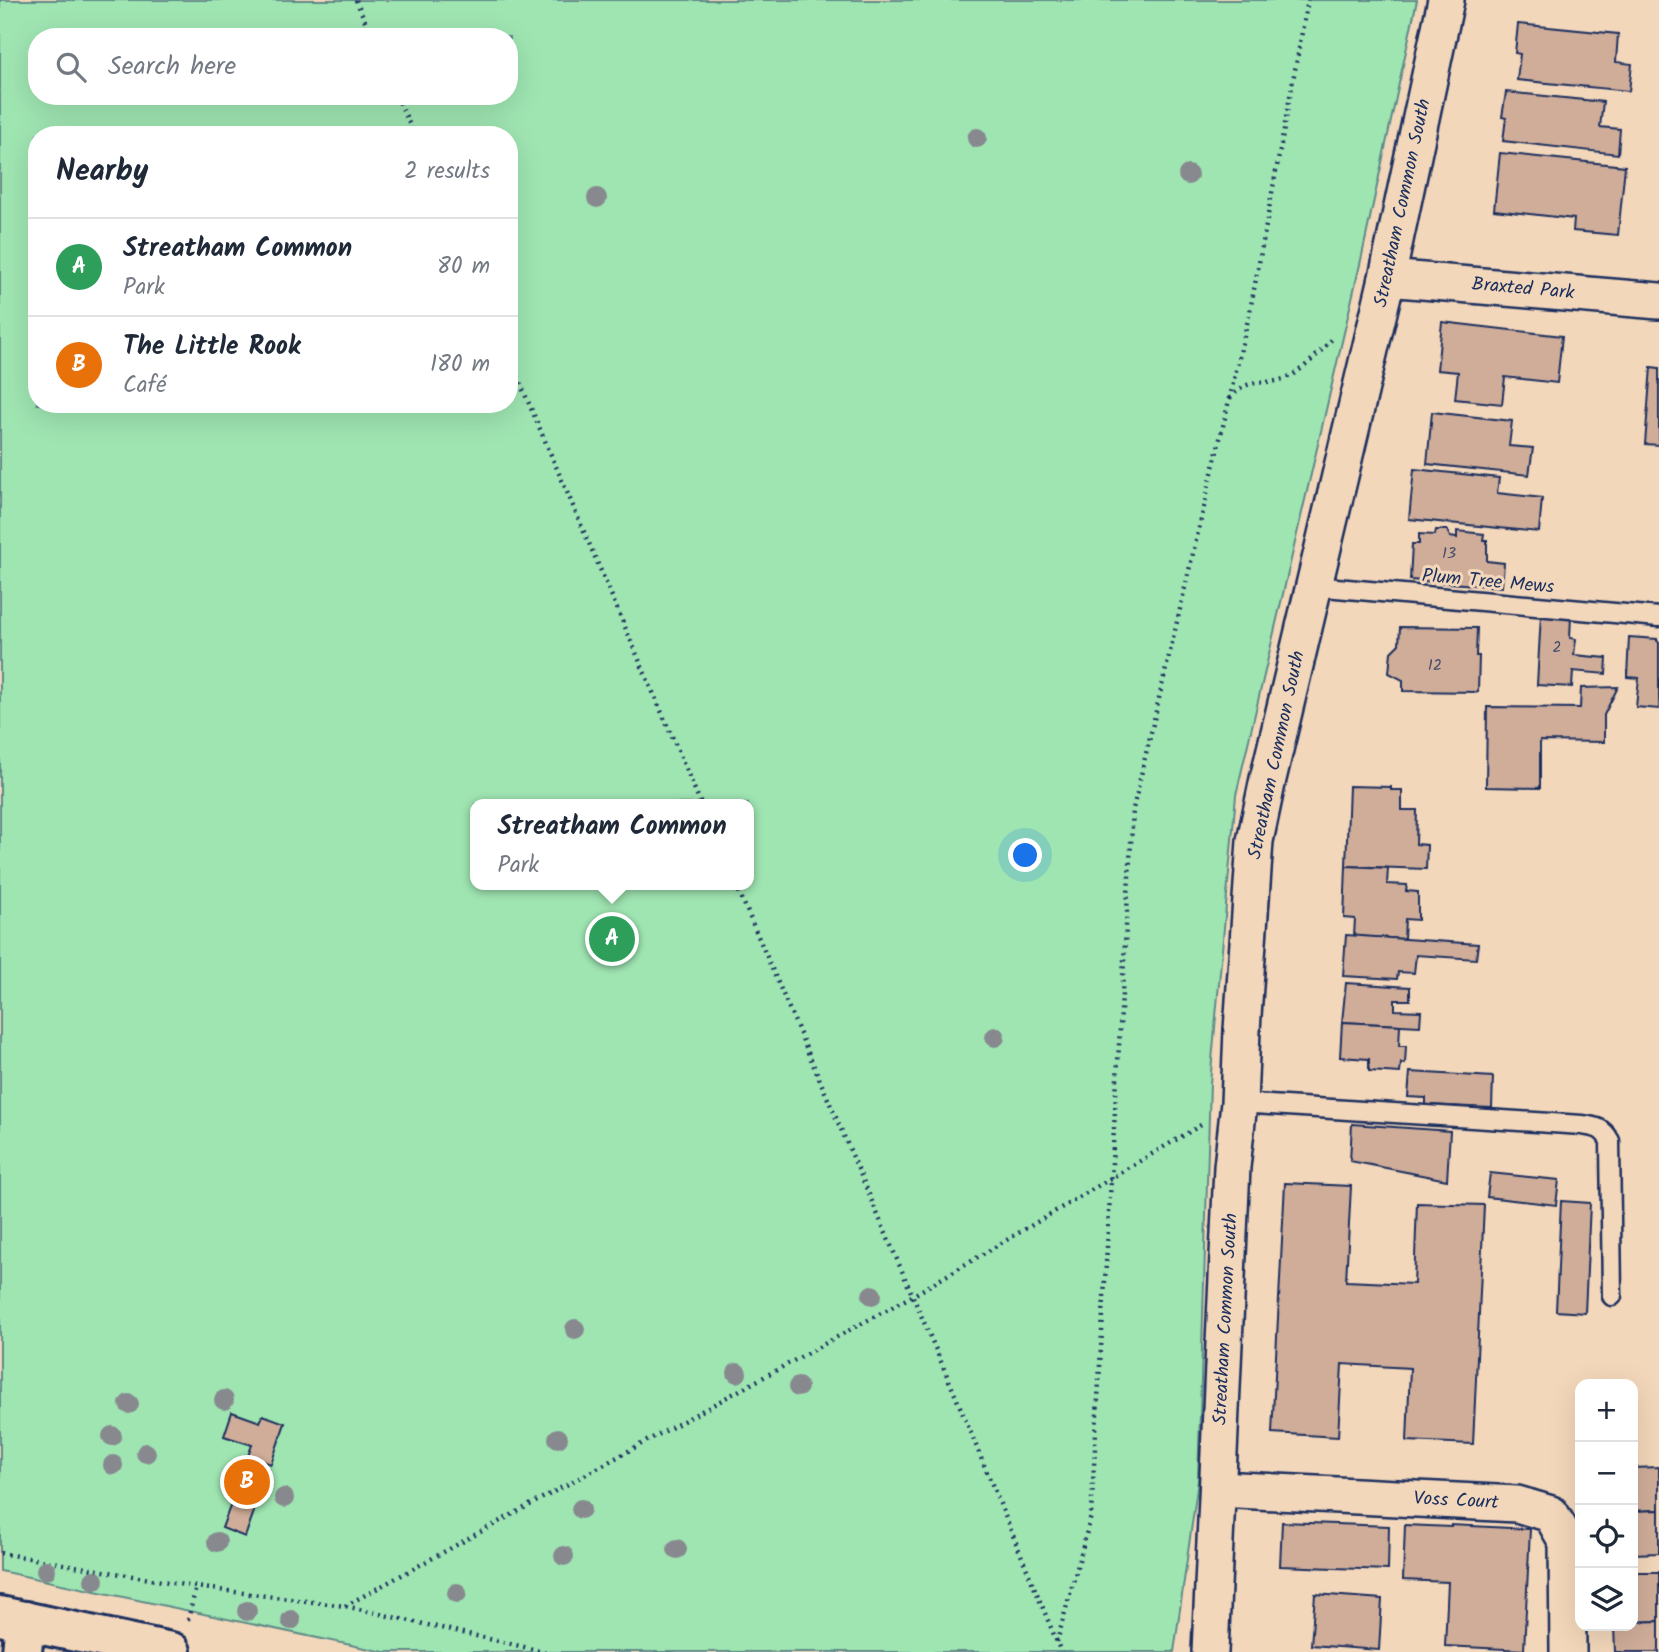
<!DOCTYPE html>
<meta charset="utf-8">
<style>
body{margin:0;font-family:Kalam,sans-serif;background:#f6f6f7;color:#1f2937}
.controls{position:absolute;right:21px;bottom:21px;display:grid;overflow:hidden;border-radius:14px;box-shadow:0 7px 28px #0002}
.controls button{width:63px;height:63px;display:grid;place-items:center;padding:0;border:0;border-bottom:2px solid #e0e1e3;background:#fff;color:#1f2937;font:35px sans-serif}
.you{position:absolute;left:1026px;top:856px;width:24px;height:24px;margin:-18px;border:5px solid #fff;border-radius:50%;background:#1a73e8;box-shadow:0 0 0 10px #1a73e833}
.badge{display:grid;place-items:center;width:46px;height:46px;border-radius:50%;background:#0f766e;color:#fff;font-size:23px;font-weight:700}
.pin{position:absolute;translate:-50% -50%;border:4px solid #fff;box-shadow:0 2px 7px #0006}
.popup{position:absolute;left:470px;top:799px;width:284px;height:91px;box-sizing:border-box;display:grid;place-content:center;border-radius:14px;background:#fff;filter:drop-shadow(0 2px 5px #0005);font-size:23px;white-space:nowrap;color:#747a83}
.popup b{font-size:26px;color:#1f2937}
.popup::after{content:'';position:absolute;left:50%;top:100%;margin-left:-14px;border:14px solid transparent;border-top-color:#fff}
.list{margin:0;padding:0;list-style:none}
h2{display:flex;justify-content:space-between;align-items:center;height:91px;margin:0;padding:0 28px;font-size:30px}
h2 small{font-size:23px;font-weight:400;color:#747a83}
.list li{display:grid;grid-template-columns:46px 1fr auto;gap:21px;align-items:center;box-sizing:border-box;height:98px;padding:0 28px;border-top:2px solid #e0e1e3}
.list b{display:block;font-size:26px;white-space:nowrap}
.list p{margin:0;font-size:23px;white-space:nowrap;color:#747a83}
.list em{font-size:23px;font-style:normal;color:#747a83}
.icon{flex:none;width:38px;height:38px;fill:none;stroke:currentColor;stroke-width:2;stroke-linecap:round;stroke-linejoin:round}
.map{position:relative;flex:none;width:1659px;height:1652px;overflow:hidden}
.search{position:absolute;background:#fff;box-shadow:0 7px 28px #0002;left:28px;top:28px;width:490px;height:77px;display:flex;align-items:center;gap:18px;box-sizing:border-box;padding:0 24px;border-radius:28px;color:#747a83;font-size:26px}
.panel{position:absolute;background:#fff;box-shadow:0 7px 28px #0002;left:28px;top:126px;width:490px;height:287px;border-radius:28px}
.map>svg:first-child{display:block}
.green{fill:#9fe5b2;stroke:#5d8a88;stroke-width:2;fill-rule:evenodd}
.building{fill:#cfad99;stroke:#1b2f5e;stroke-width:2}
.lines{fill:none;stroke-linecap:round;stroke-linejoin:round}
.lane-casing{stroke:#1b2f5e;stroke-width:23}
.street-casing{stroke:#1b2f5e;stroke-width:40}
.secondary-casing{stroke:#1b2f5e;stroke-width:44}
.highway-casing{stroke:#1b2f5e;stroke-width:44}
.path{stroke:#1b2f5e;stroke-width:4.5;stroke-dasharray:2 5;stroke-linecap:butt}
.lane{stroke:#f3d7ba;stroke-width:18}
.street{stroke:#f3d7ba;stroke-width:35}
.secondary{stroke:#f3d7ba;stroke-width:38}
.highway{stroke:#f3d7ba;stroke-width:38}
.tree{fill:#87898f}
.labels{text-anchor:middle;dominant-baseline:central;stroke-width:6;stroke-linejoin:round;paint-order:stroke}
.number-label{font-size:16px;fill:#484e6d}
.street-label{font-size:19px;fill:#1b2f5e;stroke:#f3d7ba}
</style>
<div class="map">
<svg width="1659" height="1652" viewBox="0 0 1659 1652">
<rect width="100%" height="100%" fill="#f3d7ba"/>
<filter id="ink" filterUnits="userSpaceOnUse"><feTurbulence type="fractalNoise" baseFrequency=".0143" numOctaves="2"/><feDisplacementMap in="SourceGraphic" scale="14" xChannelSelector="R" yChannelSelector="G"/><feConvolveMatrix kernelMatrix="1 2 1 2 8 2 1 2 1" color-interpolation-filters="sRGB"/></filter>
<g filter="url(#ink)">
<path class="green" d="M0,0H1417L1361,260L1236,795L1210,1083L1198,1481L1174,1652H384L0,1571ZM37,37H509V96H37ZM37,135H509V404H37ZM476,804H748V885H476Z"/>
<g class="building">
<path d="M1518,24L1618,34L1616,62L1632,64L1629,91L1517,80L1520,54L1515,53Z"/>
<path d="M1506,92L1603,102L1600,127L1620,129L1618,154L1503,141L1506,118L1502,117Z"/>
<path d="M1500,153L1625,166L1618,235L1573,231L1574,219L1494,210Z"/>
<path d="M1442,322L1562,336L1557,383L1505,377L1502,404L1455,399L1458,372L1437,370Z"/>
<path d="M1651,367L1659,368V445L1645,444Z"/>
<path d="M1432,412L1512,421L1509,446L1533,448L1529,475L1427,464Z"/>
<path d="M1414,469L1499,478L1497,493L1542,498L1539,532L1409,519Z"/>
<path d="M1436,530H1447L1450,537L1457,538V531L1484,534L1483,540H1487V561L1504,563L1502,587L1410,580L1412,544H1419V534L1435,535Z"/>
<path d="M1541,615L1571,616L1570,638L1576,639L1574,655L1607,658L1606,674L1573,671L1572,687L1537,685Z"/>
<path d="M1400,627L1477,628L1476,656H1479L1478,692L1403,691V680L1389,673L1391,652L1399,644Z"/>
<path d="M1629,637L1657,639V641L1659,642V709L1636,707L1639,678L1627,677Z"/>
<path d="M1618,687L1604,715V742L1540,741V788L1486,787L1487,707L1580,708L1581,688Z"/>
<path d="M1349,786L1391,787V790H1402V810H1417L1416,844L1427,845L1426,869L1346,866Z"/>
<path d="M1346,866L1388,868L1387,884L1407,885L1406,891L1418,892V920L1405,919L1404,939L1354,936L1355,919L1344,918Z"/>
<path d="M1346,935L1478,944L1476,959L1416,955L1414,973L1398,972L1397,979L1343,976Z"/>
<path d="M1346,983L1410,987V1000H1395V1010L1421,1011L1420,1026L1342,1022Z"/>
<path d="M1342,1022L1400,1025L1399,1046H1406L1405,1064L1401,1063L1400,1073L1369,1071V1059L1340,1057Z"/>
<path d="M1410,1072L1493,1077L1492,1108L1426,1105V1098L1408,1097Z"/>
<path d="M1352,1124L1450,1131L1447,1180L1350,1161Z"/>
<path d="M1490,1173L1559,1180L1556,1205L1487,1197Z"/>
<path d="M1285,1183L1351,1186L1346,1281L1414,1284L1417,1203L1484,1205L1473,1444L1407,1441L1410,1368L1342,1364L1338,1437L1272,1433Z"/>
<path d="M1561,1201L1590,1203L1585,1313L1556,1311Z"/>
<path d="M232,1412L260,1422L263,1415L285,1423L271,1464L248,1456L252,1445L224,1436Z"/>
<path d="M247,1461L269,1469L245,1537L222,1528Z"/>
<path d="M1659,1467V1510L1633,1511V1468Z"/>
<path d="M1659,1510V1553L1633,1554V1511Z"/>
<path d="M1282,1522L1389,1526L1388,1570L1280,1566Z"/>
<path d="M1405,1525L1451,1527V1525L1530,1529L1524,1650L1445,1646L1448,1582L1403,1580Z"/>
<path d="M1633,1572H1659V1621L1633,1622Z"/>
<path d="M1315,1594L1382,1599L1379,1650L1311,1645Z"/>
<path d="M1659,1621V1652H1615L1614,1626H1633V1622Z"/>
</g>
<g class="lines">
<defs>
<g id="lane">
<path d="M1314,586L1659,617"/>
<path d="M1239,1103L1582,1125C1597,1127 1603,1128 1610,1141L1612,1296"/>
</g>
<g id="street">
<path d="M1387,278L1659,301"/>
<path d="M1218,1489L1517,1504L1551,1514L1567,1542L1568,1652"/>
<path d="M1210,1652L1232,1167L1239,1103L1242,1030L1255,841L1268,779L1387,278L1446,0"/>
</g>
<path id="secondary" d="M22,1652L25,1621"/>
<path id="highway" d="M0,1616L171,1652"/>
</defs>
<use href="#lane" class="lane-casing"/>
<use href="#street" class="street-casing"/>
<use href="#secondary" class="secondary-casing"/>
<use href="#highway" class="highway-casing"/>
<g class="path">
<path d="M356,0L372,37"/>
<path d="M397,96L414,135"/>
<path d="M509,357L701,804"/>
<path d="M1230,398C1250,375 1264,387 1286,378C1303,371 1321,351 1333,338"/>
<path d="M736,885L954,1392L1061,1652"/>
<path d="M0,1553L196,1587L345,1606L546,1652"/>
<path d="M345,1606L912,1296L1201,1125"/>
<path d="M188,1620L196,1587"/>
<path d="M1057,1642L1091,1516L1133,809L1250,311L1308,0"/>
</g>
<use href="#lane" class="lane"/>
<use href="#street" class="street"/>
<use href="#secondary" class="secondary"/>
<use href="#highway" class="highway"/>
</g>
<g class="tree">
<circle cx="977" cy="138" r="10"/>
<circle cx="1188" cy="175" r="10"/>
<circle cx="597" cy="198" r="10"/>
<circle cx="995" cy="1037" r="10"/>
<circle cx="872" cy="1295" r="10"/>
<circle cx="575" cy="1329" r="10"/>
<circle cx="737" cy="1373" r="10"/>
<circle cx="798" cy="1387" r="10"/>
<circle cx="224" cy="1400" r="10"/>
<circle cx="129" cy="1404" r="10"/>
<circle cx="112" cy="1436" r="10"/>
<circle cx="558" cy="1438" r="10"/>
<circle cx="146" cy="1453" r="10"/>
<circle cx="113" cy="1465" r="10"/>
<circle cx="284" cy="1498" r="10"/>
<circle cx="581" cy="1509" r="10"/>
<circle cx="217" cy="1542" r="10"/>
<circle cx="677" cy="1549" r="10"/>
<circle cx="564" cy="1556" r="10"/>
<circle cx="46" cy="1570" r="10"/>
<circle cx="94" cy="1580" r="10"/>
<circle cx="457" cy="1593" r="10"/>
<circle cx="247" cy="1611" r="10"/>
<circle cx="291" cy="1620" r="10"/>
</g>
</g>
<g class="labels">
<g class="number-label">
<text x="1449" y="553">13</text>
<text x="1557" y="647">2</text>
<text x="1435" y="665">12</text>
</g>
<g class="street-label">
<text transform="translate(1403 203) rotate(-78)">Streatham Common South</text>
<text transform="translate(1523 289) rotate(5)">Braxted Park</text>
<text transform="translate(1488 582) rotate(5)">Plum Tree Mews</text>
<text transform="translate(1277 755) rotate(-78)">Streatham Common South</text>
<text transform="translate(1226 1319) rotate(-87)">Streatham Common South</text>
<text transform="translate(1456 1501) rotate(3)">Voss Court</text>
</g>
</g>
</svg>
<div class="controls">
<button>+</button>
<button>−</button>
<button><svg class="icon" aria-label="locate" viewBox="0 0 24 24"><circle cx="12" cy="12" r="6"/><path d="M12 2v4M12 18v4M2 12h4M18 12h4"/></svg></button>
<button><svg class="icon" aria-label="layers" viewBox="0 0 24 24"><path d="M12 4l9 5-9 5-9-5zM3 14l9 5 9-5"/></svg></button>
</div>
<div class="you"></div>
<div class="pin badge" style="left:612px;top:939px;background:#2e9e5b">A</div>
<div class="popup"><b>Streatham Common</b>Park</div>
<div class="pin badge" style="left:247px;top:1482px;background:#e8710a">B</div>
<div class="search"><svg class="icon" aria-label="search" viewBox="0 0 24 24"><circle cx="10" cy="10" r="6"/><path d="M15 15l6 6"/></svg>Search here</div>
<section class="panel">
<h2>Nearby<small>2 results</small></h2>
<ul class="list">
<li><span class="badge" style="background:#2e9e5b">A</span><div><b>Streatham Common</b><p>Park</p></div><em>80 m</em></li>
<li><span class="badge" style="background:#e8710a">B</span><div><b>The Little Rook</b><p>Café</p></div><em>180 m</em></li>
</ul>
</section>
</div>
